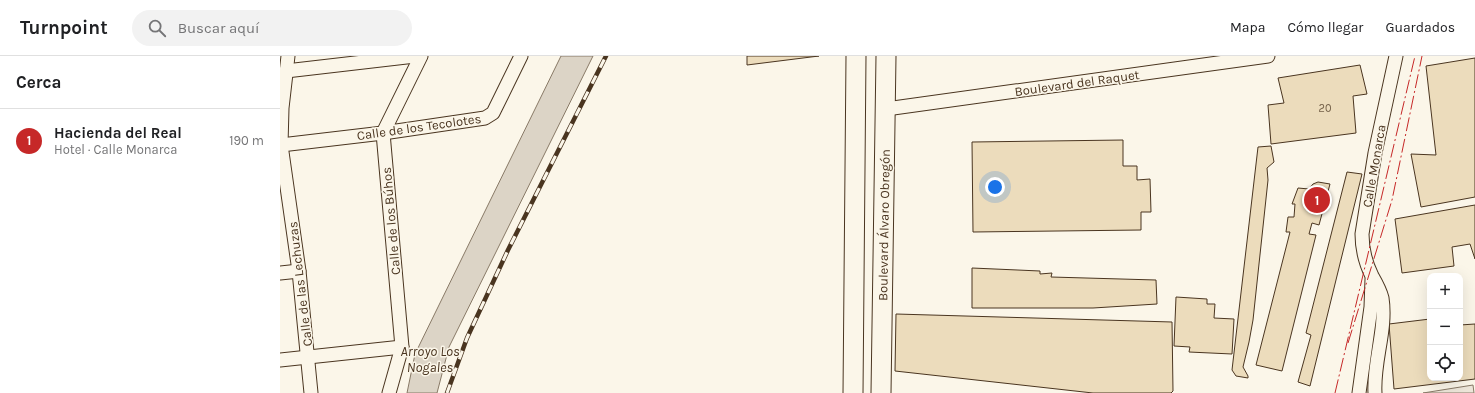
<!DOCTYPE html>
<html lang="es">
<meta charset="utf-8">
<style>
body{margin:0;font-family:Karla,sans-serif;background:#f2f2f2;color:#202124}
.controls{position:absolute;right:12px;bottom:12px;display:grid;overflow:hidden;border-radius:8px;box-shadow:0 4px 16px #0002}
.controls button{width:36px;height:36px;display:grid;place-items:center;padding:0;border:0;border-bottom:1px solid #e0e0e0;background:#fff;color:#202124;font:20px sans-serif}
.you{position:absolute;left:715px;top:131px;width:14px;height:14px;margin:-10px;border:3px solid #fff;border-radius:50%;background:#1a73e8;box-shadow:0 0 0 6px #1a73e833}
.badge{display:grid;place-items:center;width:26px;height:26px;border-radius:50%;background:#c62828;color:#fff;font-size:13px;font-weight:700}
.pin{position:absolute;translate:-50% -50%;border:2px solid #fff;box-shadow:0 1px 4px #0006}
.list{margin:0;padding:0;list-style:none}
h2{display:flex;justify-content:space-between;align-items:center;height:52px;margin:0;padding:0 16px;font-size:17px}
h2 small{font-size:13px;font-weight:400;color:#757577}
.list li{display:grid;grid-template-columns:26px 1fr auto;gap:12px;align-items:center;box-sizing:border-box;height:64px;padding:0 16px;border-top:1px solid #e0e0e0}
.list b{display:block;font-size:15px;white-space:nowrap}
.list p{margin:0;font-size:13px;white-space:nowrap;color:#757577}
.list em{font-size:13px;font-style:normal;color:#757577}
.icon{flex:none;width:22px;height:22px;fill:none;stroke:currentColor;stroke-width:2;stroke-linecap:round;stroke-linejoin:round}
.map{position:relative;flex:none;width:1195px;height:337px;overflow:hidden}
header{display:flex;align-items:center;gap:24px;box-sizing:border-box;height:56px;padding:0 20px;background:#fff;border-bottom:1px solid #e0e0e0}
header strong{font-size:19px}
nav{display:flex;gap:22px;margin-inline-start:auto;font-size:14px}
.search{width:280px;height:36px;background:#f2f2f2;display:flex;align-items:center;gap:10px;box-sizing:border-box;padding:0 14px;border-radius:22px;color:#757577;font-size:15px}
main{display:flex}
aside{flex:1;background:#fff}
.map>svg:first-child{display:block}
.green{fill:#ede6d9;stroke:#887966}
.water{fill:#dcd4c6;stroke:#887966}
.building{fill:#ecdcbc;stroke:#4a3520}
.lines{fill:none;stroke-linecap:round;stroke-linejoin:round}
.minor-casing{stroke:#4a3520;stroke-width:15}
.highway-casing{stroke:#4a3520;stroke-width:21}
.minor{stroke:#fbf6e9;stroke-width:13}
.highway{stroke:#fbf6e9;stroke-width:19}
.rail-casing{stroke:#4a3520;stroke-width:4.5}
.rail{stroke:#fbf6e9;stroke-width:3;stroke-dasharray:9;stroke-linecap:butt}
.power{stroke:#c62828;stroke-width:1;stroke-dasharray:14 3 2 3;stroke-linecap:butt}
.labels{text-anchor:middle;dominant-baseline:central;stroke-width:3;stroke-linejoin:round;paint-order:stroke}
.number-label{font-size:11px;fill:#725f47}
.street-label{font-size:13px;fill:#4a3520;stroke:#fbf6e9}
.water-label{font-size:14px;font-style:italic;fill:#4a3520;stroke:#fbf6e9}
</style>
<header>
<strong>Turnpoint</strong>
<div class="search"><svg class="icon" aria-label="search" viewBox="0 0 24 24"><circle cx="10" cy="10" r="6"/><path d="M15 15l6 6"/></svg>Buscar aquí</div>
<nav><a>Mapa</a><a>Cómo llegar</a><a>Guardados</a></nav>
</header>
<main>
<aside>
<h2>Cerca<small></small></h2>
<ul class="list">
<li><span class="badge">1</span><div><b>Hacienda del Real</b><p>Hotel · Calle Monarca</p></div><em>190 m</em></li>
</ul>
</aside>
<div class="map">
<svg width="1195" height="337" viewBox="0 0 1195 337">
<rect width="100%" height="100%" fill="#fbf6e9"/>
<path class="green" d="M1193,329L1194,337H1143Z"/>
<path class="water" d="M281,0H313L169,291L157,337H127L135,298Z"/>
<g class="building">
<path d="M467,0H539L467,9Z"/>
<path d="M1195,2V141L1141,151L1131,98L1156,99L1146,10Z"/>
<path d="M1080,9L1087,38L1073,40L1076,77L991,88L988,49L1004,47L998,22Z"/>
<path d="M843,84V110H857V124L870,123L871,156H861V174L693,176L692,86Z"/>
<path d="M991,90L994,106L987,112L988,124L973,264L969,286L963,311L968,320V322L956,320L952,314L978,91Z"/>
<path d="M1067,116L1082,118L1030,330L1018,326L1031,279L1026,277Z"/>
<path d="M1038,126L1050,128L1039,169L1032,167L1029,178L1036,179L1002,315L976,309L1010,176H1006L1008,161H1014L1015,148H1012L1018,132L1029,133L1033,128Z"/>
<path d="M1195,149V203L1190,188L1172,191L1174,210L1122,217L1115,163Z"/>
<path d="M692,212L760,215V218L772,217L771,221L876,224L877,248L813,252H692Z"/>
<path d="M896,241L927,243V248H935L934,262L954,263L952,298L909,296L910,291L894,290Z"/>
<path d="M616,258L892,266L893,335L891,337H813L615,315Z"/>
<path d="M1150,263V322H1180V269L1195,268V323L1114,333L1109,268Z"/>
</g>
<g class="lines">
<defs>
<g id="minor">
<path d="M8,0L2,52L1,89L19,215L31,337"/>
<path d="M6,15L135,0"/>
<path d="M606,53L988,0"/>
<path d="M1,89L103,77L205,62L213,57L241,0"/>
<path d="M0,217L19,215"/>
<path d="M0,304L122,291"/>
<path d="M109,337L122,291L103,77L141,0"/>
<path d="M1079,337L1091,251L1092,223"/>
<path d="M1095,337C1093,305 1107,274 1102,242C1100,234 1096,227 1092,220C1085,206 1082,193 1082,178L1095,97L1116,0"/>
</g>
<g id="highway">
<path d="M573,337L576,0"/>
<path d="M601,337L606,0"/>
</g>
</defs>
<use href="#minor" class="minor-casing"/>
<use href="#highway" class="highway-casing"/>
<use href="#minor" class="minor"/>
<use href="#highway" class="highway"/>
<defs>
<path id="rail" d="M167,337L187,282L228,194L326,0"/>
</defs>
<use href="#rail" class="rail-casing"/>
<use href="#rail" class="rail"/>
<g class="power">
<path d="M1068,287L1112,144L1142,0"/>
<path d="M1055,337L1135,0"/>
</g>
</g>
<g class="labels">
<g class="number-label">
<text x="1045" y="52">20</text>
</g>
<g class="street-label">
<text transform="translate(797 27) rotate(-8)">Boulevard del Raquet</text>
<text transform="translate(139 71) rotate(-8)">Calle de los Tecolotes</text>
<text transform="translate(1094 110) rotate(-80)">Calle Monarca</text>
<text transform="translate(111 165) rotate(-95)">Calle de los Búhos</text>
<text transform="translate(604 169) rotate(-89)">Boulevard Álvaro Obregón</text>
<text transform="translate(20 228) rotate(-97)">Calle de las Lechuzas</text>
</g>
<g class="water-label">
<text x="150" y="295">Arroyo Los<tspan x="150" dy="16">Nogales</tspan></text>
</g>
</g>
</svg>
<div class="controls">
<button>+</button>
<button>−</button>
<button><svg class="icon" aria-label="locate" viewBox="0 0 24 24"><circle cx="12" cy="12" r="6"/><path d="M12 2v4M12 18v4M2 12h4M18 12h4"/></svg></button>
</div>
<div class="you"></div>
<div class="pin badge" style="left:1037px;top:144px">1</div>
</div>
</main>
